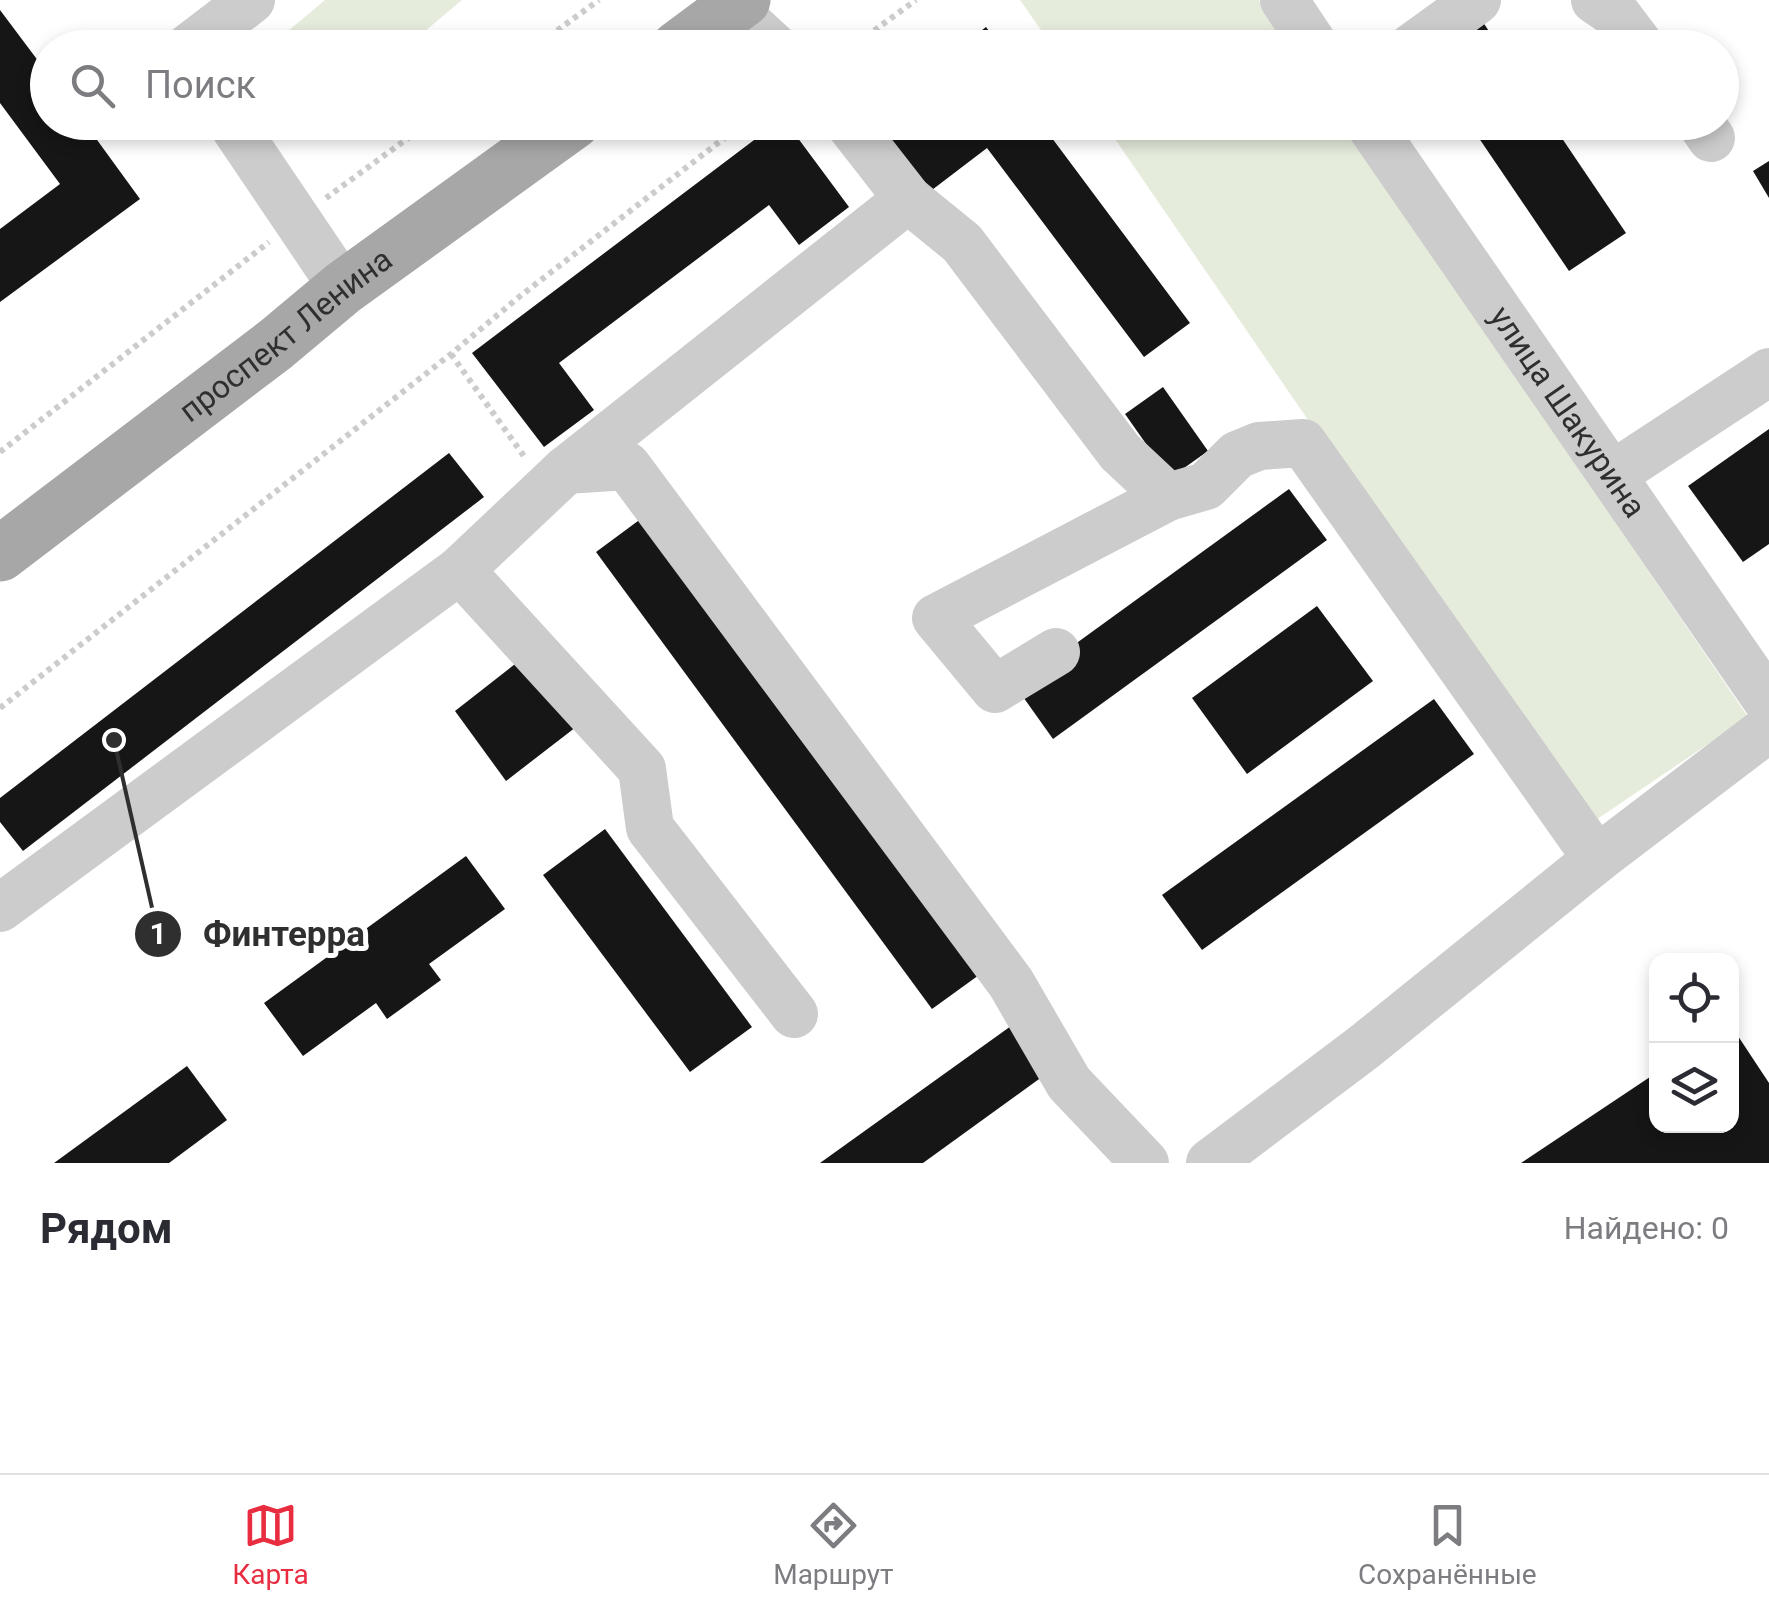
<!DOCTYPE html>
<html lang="ru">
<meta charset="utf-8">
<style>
body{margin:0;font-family:Roboto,sans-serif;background:#f7f7f7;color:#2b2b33}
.controls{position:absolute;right:30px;bottom:30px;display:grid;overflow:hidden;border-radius:20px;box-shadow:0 5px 15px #0003}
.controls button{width:90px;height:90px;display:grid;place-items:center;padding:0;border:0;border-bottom:2px solid #e1e1e2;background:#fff;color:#2b2b33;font:50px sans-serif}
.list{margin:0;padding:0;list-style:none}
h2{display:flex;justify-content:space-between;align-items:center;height:130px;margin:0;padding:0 40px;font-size:42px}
h2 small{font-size:32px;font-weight:400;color:#7c7c81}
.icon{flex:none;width:55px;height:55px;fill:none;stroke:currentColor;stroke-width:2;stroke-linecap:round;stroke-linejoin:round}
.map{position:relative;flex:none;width:1769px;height:1163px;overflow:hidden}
.search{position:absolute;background:#fff;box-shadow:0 5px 15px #0003;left:30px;right:30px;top:30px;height:110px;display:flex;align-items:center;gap:25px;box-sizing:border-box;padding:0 35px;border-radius:55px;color:#7c7c81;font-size:38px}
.sheet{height:310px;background:#fff}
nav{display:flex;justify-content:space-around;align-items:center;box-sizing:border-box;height:140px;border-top:2px solid #e1e1e2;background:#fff;font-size:28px;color:#7c7c81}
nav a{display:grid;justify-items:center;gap:5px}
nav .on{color:#e92d40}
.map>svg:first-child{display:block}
.green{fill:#e5ecdc}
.building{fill:#161616}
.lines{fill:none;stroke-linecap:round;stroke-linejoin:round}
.path{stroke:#ccc;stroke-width:6;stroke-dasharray:5 5;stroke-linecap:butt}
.minor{stroke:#ccc;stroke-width:48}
.major{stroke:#a7a7a7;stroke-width:55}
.labels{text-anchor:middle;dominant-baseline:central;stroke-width:10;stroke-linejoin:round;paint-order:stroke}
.street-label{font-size:32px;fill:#2f2f2f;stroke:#fff}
.leader{fill:none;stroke:#2f2f2f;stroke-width:4}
.callout-dot{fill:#2f2f2f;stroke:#fff;stroke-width:4}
.mark-label{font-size:30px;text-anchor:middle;font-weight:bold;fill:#fff}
.callout-label{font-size:35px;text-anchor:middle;font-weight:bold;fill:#2f2f2f;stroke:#fff;stroke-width:10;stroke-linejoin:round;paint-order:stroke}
</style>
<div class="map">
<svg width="1769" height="1163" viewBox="0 0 1769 1163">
<rect width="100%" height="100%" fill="#fff"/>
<g class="green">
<path d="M325,0H462L406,47H289L281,37Z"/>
<path d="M1020,0H1259L1292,47H1053Z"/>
<path d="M1104,123H1343L1748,717L1587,826Z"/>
</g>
<g class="building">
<path d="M0,10L48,74V122H84L140,199L0,302V229L60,184L0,103Z"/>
<path d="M1477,13L1500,48H1425Z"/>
<path d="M986,27L1002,48H959Z"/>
<path d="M778,122H786L849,207L799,245L769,205L559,363L594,410L544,447L472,353Z"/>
<path d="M874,122H1040L1190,323L1144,357L987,148L928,193Z"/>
<path d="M1468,122H1551L1626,233L1569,271Z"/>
<path d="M1769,161V198L1753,171Z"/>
<path d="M1163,387L1208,451L1170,478L1125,414Z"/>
<path d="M1769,429V544L1743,562L1688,486Z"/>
<path d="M449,453L484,497L23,851L0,822V798Z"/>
<path d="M1289,489L1327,540L1053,739L1016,687Z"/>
<path d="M642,518L979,975L932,1009L596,552Z"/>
<path d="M1317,606L1373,681L1247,774L1192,698Z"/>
<path d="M524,657L576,727L506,781L455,711Z"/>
<path d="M1434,699L1474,754L1202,950L1162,895Z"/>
<path d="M605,829L752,1027L690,1072L543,875Z"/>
<path d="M466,856L505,909L429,964L441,980L387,1019L376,1003L303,1056L264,1003Z"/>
<path d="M1011,1026L1046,1074L923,1163H820Z"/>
<path d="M1732,1027L1769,1083V1163H1521L1656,1073V1126H1732Z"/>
<path d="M187,1066L227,1120L169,1163H54Z"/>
</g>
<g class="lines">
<g class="path">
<path d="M533,48L599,0"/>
<path d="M850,48L916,0"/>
<path d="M326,198L430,122"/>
<path d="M451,354L526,459"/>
<path d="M0,452L269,242"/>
<path d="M0,708L451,354L519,297L745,122"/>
</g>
<g class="minor">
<path d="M1284,0L1316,48"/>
<path d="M1595,0L1617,15L1642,48"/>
<path d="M732,8L775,48"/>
<path d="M188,48L251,0"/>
<path d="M1411,48L1477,0"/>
<path d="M231,122L343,288"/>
<path d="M848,122L908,199L962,243L1120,452L1168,497L1206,486L1237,455L1259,446L1303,443L1597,859L1769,728"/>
<path id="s1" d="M1368,122L1769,703"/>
<path d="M1700,122L1711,138"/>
<path d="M566,470L908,199"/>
<path d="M1612,475L1769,372"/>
<path d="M1056,652L995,689L936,618L1168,497"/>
<path d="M0,908L460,570"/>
<path d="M794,1014L650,828L642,769L460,570L566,470L627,466L1011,983L1069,1083L1145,1163"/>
<path d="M1210,1163L1364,1047L1597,859"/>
</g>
<g class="major">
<path d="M678,48L743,0"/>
<path id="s2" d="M0,554L276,344L343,288L573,122"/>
</g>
</g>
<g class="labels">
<g class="street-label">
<text stroke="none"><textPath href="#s2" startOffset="360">проспект Ленина</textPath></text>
<text stroke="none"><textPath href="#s1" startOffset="352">улица Шакурина</textPath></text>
</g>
</g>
<path class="leader" d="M114 740L158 934"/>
<g class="callout-dot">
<circle cx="114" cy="740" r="10"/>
<circle cx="158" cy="934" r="25"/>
</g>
<g class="mark-label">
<text x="158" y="944">1</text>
</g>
<g class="callout-label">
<text x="284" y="946">Финтерра</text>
</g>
</svg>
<div class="controls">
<button><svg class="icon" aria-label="locate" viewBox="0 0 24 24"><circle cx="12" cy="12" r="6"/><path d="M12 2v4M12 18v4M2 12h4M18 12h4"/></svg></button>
<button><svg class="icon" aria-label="layers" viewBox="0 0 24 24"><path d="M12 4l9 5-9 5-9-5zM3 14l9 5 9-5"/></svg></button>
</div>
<div class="search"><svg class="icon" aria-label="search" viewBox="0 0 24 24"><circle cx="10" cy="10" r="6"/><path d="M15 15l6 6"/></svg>Поиск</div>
</div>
<section class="sheet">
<h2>Рядом<small>Найдено: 0</small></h2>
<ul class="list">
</ul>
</section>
<nav>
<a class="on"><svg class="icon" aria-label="map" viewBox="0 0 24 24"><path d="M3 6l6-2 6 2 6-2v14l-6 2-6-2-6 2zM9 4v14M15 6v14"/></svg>Карта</a>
<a><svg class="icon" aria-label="directions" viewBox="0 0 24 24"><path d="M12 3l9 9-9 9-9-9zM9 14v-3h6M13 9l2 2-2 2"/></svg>Маршрут</a>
<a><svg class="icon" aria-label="saved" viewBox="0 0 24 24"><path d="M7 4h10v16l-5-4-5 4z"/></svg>Сохранённые</a>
</nav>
